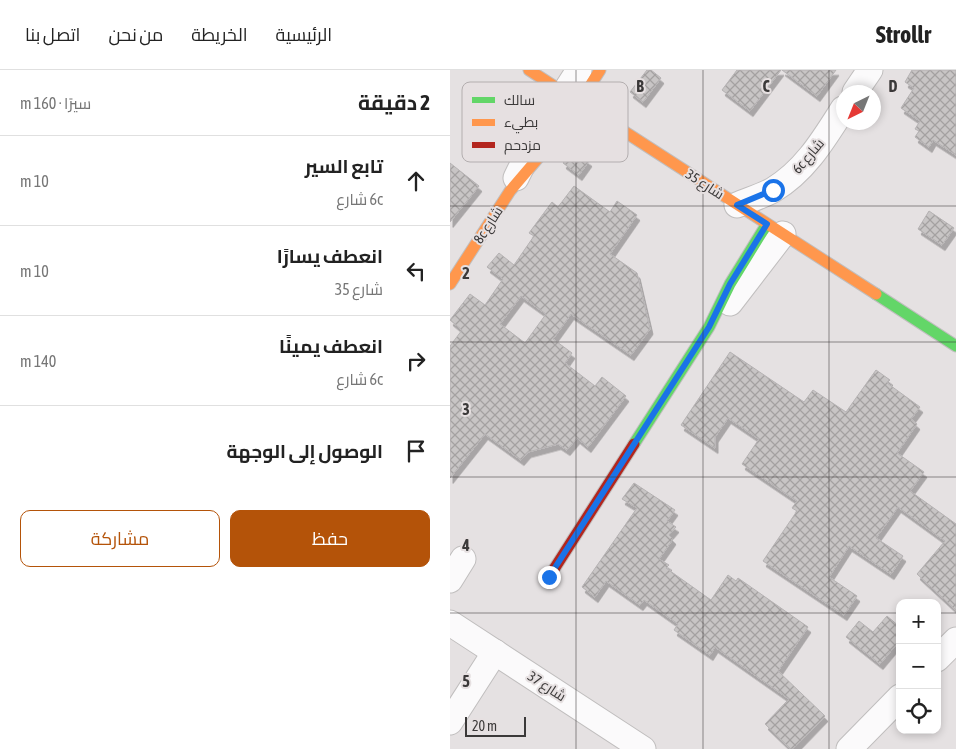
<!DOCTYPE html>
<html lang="ar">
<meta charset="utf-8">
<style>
body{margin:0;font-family:"Asap Condensed",Cairo,sans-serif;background:#f6f6f6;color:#222;direction:rtl}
.controls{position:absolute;right:15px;bottom:15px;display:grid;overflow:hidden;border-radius:10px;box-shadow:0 2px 8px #0003}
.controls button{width:45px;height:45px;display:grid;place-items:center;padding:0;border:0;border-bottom:1px solid #e0e0e0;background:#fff;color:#222;font:25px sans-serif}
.compass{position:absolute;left:386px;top:15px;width:45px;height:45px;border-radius:50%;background:#fff;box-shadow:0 2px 8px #0003;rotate:223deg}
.scale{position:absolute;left:15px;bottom:12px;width:61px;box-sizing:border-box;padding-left:5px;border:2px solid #3b3939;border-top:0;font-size:14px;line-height:18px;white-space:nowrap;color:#3b3939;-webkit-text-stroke:4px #e6e0e1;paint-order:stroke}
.stop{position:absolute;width:15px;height:15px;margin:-11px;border:4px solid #1a73e8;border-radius:50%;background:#fff}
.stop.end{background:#1a73e8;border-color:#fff;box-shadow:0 1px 5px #0008}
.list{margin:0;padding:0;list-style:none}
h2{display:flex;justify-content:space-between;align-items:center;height:65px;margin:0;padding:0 20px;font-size:21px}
h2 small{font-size:16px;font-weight:400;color:#767676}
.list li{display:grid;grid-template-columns:32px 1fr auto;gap:15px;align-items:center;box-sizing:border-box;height:90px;padding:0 20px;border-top:1px solid #e0e0e0}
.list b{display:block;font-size:19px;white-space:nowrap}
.list p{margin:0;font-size:16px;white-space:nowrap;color:#767676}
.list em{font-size:16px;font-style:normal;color:#767676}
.actions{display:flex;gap:10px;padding:15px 20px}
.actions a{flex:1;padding:11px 0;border:1px solid #b45309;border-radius:10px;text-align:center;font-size:18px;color:#b45309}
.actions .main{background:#b45309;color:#fff}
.icon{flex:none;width:28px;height:28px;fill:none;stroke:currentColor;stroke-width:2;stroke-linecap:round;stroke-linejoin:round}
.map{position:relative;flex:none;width:506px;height:679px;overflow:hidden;direction:ltr}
header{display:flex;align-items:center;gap:30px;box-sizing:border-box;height:70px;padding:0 25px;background:#fff;border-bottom:1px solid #e0e0e0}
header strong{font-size:24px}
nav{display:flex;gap:28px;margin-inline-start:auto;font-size:18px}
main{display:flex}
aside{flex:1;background:#fff}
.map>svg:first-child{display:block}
.building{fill:url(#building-cross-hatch);stroke:#b5b2b3;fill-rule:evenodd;filter:url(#shadow)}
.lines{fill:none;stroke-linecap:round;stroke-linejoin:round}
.street-casing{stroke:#c0bebe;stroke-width:27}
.fast-casing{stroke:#c0bebe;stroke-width:13}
.slow-casing{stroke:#c0bebe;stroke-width:13}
.jam-casing{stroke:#c0bebe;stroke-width:13}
.street{stroke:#fbfafb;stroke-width:25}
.fast{stroke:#63d668;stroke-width:11}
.slow{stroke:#ff974d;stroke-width:11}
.jam{stroke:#b3261e;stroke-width:11}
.route{stroke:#1a73e8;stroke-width:6}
.grid{fill:none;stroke:#3b3939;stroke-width:1;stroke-opacity:0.55}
.labels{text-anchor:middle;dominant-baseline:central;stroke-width:4;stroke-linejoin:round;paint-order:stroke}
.street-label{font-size:14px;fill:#3b3939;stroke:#e6e0e1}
.key{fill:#e6e0e1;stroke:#b3aeaf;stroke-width:1}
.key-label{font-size:14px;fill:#3b3939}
.grid-label{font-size:16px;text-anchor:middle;font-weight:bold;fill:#3b3939;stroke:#e6e0e1;stroke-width:4;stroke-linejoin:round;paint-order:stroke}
</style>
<header>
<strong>Strollr</strong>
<nav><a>الرئيسية</a><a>الخريطة</a><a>من نحن</a><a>اتصل بنا</a></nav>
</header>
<main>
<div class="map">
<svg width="506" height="679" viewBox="0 0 506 679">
<defs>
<pattern id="building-cross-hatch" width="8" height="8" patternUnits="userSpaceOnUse" patternTransform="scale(1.25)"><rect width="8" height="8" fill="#c8c5c5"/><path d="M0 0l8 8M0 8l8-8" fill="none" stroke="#a4a1a1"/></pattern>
<filter id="shadow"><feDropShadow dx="3" dy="5.5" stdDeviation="0" flood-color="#0004"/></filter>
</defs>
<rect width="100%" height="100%" fill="#e5e1e2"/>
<g class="building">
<path d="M197,0H201L211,8L193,32L180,22Z"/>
<path d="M287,0H331L300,41L272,20Z"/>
<path d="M332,0H386L367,26Z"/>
<path d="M462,0H506V85L483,70L479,77L465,67L469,61L465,59L470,51L451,38L464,18L455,12Z"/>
<path d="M123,80L139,91L129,105L113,93Z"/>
<path d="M0,93L29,116L0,152Z"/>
<path d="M124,116L160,142L167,131L187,145L160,184L187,203L200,259L181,285L121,244L103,269L122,283L115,293L145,316L152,307L176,326L138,377L127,368L117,380L108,374L78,382L71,390L35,364L0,408V276L12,260L0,250L20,224L35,235L53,209L37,197L49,183L64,195L84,166L79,163L102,132L108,137ZM71,226L96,244L75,273L50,254Z"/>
<path d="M479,141L504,158L492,175L468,159Z"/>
<path d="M280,282L354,332L363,320L396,342L426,300L440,310L437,313L470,337L461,349L467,354L447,383L474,402L460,421L506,454V540L467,504L495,471L448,437L426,468L453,486L441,504L399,476L379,507L407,526L394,545L313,491L347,441L342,438L347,431L292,394L309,369L278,348L265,367V378L231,355Z"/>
<path d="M184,413L225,440L217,451L226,457L219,465L223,469L209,489L219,495L216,498L261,530L278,505L286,511L288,508L358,557L328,601L375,646L343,679H341L315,654L339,629L265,577L260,585L224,560L228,554L194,530L190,535L156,511L145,527L132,517L187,438L172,429Z"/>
<path d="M437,546L450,557V570L430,594L396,567L409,551L423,562Z"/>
</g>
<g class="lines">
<defs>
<g id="street">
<path d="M405,22L420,0"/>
<path d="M66,108L87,65L129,0"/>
<path d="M287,135C299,130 312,126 323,120C355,101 374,69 393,39"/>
<path d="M280,233L333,164"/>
<path d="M0,510L13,489"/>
<path d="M0,553L193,679"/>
<path d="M487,589L506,570"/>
<path d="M0,652L45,582"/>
<path d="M399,679L450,627"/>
</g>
<g id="fast">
<path d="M426,224L506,276"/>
<path d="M184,374L259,257L280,214L317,154"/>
</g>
<g id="slow">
<path d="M79,0L426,224"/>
<path d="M0,214L60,121L112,60L150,0"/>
</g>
<path id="jam" d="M99,507L184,374"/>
</defs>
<use href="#street" class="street-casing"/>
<use href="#fast" class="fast-casing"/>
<use href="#slow" class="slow-casing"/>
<use href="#jam" class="jam-casing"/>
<use href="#street" class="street"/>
<use href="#fast" class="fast"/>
<use href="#slow" class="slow"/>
<use href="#jam" class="jam"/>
</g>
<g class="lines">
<path class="route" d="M99,507L259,257L280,214L317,154L287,135L323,120"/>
</g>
<path class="grid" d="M126,0V679M253,0V679M379,0V679M0,136H506M0,272H506M0,407H506M0,543H450M487,543H506"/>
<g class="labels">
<g class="street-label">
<text transform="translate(358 86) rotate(-50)">6c شارع</text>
<text transform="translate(255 114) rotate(33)">شارع 35</text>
<text transform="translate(38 155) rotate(-57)">8c شارع</text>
<text transform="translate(97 616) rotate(33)">شارع 37</text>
</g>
</g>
<rect x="12" y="12" width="166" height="80" rx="8" class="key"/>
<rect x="22" y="27" width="23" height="6" fill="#63d668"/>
<rect x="22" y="49" width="23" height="7" fill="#ff974d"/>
<rect x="22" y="72" width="23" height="6" fill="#b3261e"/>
<g class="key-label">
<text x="54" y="35">سالك</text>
<text x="54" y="57">بطيء</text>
<text x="54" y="80">مزدحم</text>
</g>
<g class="grid-label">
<text x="190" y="22">B</text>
<text x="316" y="22">C</text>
<text x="443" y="22">D</text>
<text x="16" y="209">2</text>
<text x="16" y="345">3</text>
<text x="16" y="481">4</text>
<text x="16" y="617">5</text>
</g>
</svg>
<div class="controls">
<button>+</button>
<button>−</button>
<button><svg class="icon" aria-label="locate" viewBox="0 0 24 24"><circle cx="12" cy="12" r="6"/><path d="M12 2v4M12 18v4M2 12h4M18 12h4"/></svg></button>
</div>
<svg class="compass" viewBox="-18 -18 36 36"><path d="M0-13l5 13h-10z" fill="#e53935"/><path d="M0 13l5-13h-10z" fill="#767676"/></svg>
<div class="scale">20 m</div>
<div class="stop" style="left:323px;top:120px"></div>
<div class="stop end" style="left:99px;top:507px"></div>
</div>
<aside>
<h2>2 دقيقة<small>سيرًا · 160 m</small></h2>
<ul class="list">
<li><svg class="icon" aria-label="ahead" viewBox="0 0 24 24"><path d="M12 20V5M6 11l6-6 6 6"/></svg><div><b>تابع السير</b><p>6c شارع</p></div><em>10 m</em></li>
<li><svg class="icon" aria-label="left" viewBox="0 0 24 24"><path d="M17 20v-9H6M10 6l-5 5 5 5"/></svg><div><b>انعطف يسارًا</b><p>شارع 35</p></div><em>10 m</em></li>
<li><svg class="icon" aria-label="right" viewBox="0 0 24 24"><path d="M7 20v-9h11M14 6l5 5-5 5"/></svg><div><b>انعطف يمينًا</b><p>6c شارع</p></div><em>140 m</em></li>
<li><svg class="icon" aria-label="arrive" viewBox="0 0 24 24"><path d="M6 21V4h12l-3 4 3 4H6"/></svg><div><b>الوصول إلى الوجهة</b></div></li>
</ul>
<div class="actions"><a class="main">حفظ</a><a>مشاركة</a></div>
</aside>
</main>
